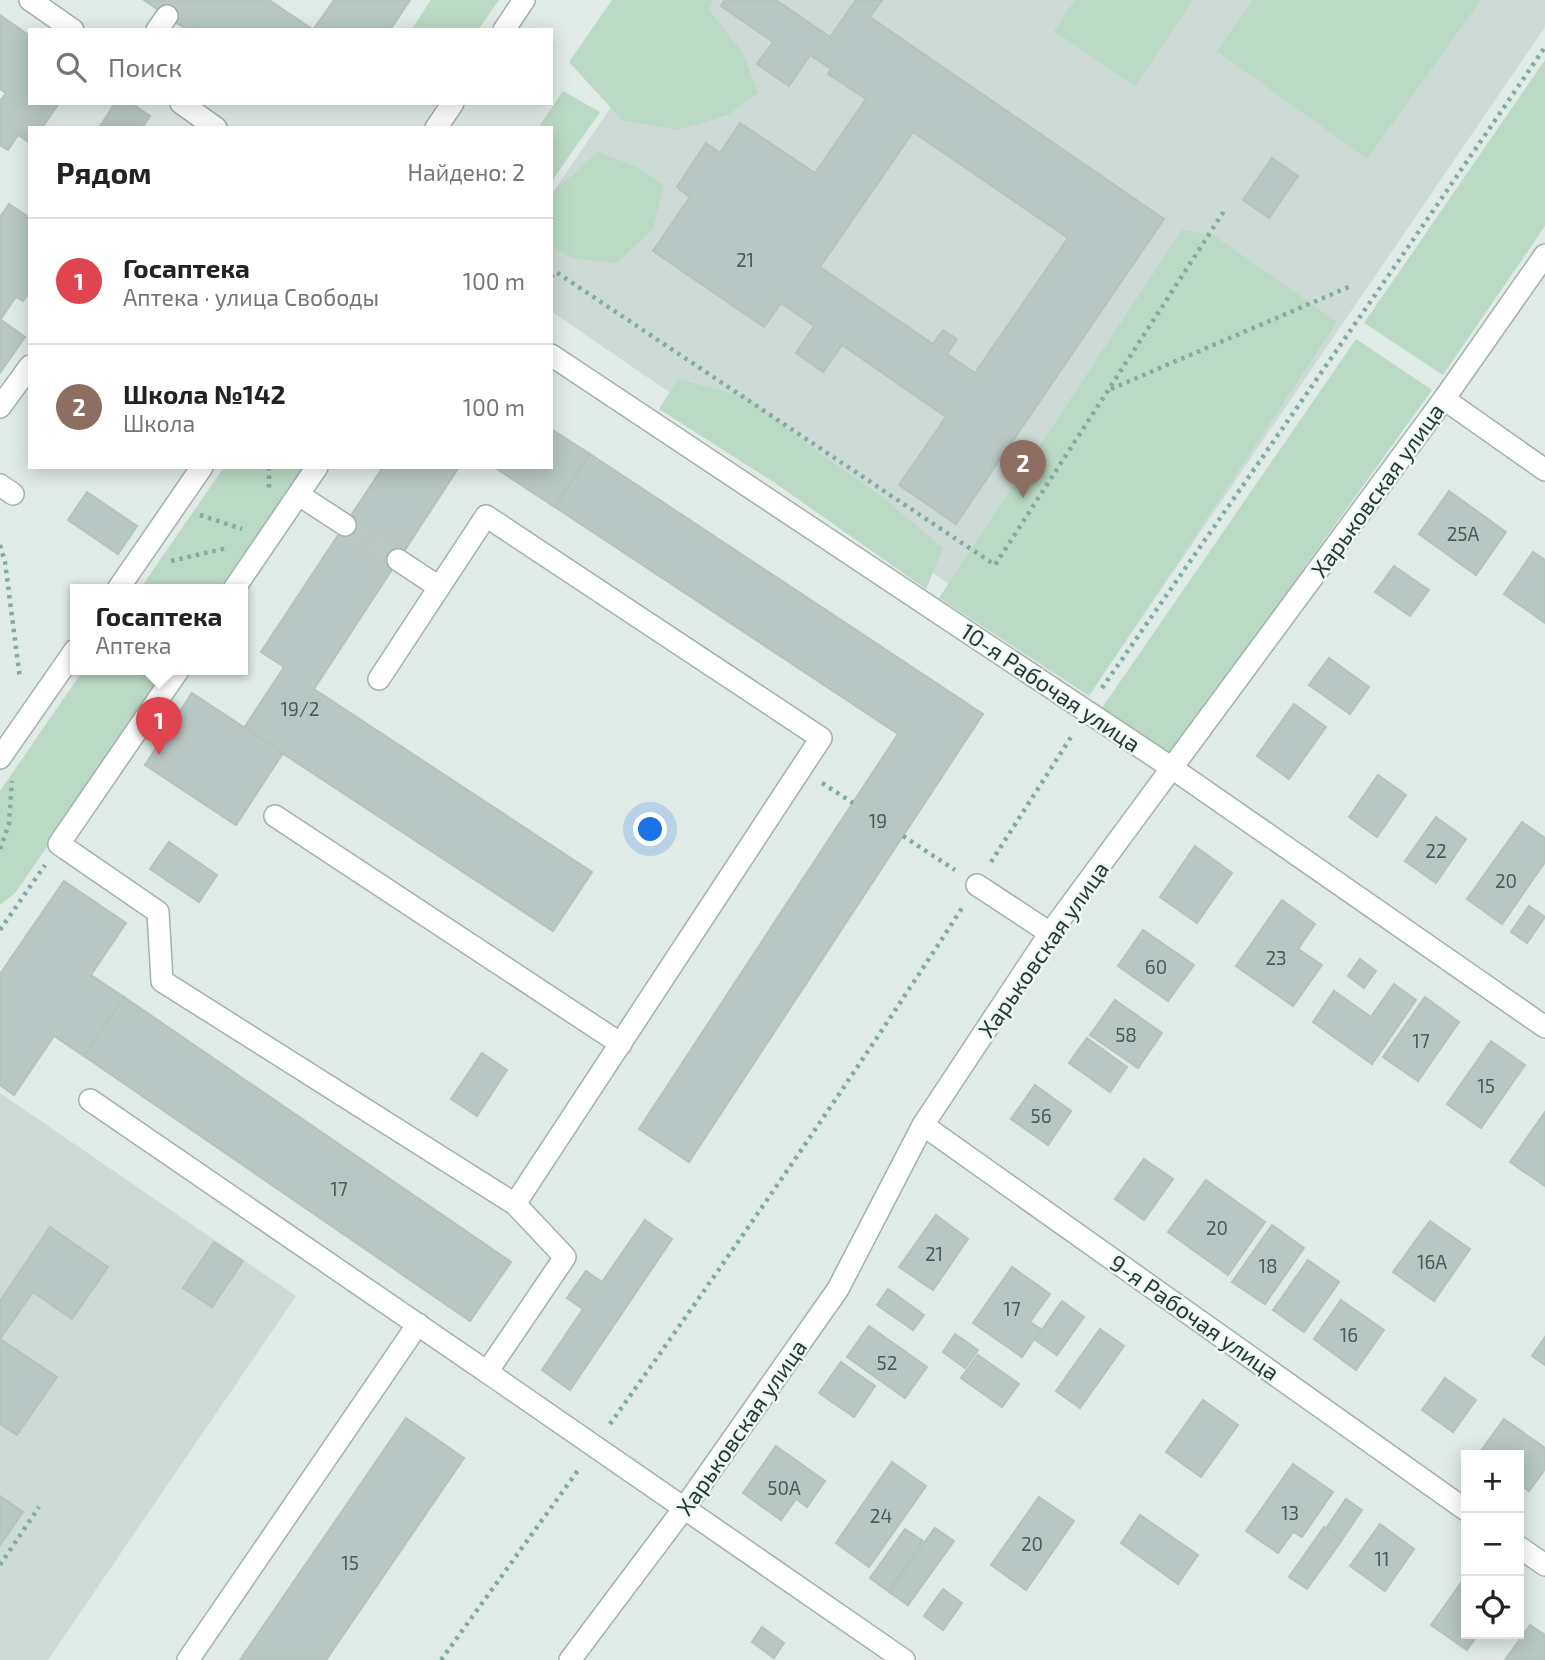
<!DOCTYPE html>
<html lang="ru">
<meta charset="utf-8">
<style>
body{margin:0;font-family:"Exo 2",sans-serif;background:#f6f6f6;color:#222}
.controls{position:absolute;right:21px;bottom:21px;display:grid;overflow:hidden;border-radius:0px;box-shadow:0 4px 18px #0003}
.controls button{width:63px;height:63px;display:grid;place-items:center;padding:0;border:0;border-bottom:2px solid #e0e0e0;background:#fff;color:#222;font:35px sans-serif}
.you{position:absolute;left:651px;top:830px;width:24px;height:24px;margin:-18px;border:5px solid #fff;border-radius:50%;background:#1a73e8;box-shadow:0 0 0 10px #1a73e833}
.badge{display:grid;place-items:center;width:46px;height:46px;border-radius:50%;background:#1a73e8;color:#fff;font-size:23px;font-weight:700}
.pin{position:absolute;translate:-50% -58px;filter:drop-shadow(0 2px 4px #0008)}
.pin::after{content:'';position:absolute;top:37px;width:24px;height:21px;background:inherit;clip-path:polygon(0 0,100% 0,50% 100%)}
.popup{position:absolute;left:70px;top:584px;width:178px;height:91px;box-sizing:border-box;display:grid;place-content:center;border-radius:0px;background:#fff;filter:drop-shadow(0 2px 5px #0005);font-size:23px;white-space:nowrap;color:#767676}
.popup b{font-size:26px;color:#222}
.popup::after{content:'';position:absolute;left:50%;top:100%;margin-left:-14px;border:14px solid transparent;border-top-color:#fff}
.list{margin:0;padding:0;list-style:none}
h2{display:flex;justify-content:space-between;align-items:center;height:91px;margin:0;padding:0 28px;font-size:30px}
h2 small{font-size:23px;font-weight:400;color:#767676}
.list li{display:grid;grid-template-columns:46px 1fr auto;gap:21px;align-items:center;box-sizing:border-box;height:126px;padding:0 28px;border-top:2px solid #e0e0e0}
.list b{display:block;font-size:26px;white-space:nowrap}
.list p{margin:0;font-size:23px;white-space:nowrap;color:#767676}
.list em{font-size:23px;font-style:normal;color:#767676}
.icon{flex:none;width:38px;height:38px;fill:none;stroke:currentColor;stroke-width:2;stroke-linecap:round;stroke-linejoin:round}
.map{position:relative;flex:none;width:1545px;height:1660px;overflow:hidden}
.search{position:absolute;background:#fff;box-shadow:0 4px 18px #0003;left:28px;top:28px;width:525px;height:77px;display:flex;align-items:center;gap:18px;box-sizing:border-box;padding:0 24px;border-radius:0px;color:#767676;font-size:26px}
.panel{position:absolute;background:#fff;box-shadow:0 4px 18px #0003;left:28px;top:126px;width:525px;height:343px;border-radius:0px}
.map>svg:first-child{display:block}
.built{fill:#cedad5}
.green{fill:#badac5}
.building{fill:#b8c7c3;stroke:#b3c3be;stroke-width:2;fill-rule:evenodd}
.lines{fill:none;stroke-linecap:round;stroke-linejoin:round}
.minor-tunnel{stroke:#bac7c3;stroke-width:21;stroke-dasharray:21 10;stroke-linecap:butt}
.minor-casing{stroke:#a3b1ad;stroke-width:24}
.path{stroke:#82aca3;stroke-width:4.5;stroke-dasharray:3.5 5;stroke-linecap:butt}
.minor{stroke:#fff;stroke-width:21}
.labels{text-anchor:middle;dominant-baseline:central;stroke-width:5;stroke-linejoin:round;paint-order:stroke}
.number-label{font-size:19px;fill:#485c58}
.street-label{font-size:23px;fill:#223935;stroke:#f0f7f4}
</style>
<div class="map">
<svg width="1545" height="1660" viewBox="0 0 1545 1660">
<rect width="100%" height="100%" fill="#e0eae6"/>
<g class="built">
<path d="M684,0H1545V27L1096,685L551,311V195Z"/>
<path d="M0,1093L296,1296L48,1660H0Z"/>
</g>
<g class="green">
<path d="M431,0H499L478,30H411Z"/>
<path d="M612,0H713L709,10L743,53L758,93L728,115L677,130L622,120L569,62Z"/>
<path d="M1075,0H1193L1135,86L1054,31Z"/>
<path d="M1253,0H1481L1367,159L1217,51Z"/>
<path d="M1545,60V226L1443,375L1364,323Z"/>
<path d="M563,91L600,112L551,182V128H538Z"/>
<path d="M598,152L635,166L664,185L653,229L617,263L571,258L551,245V194Z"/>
<path d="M1182,230L1212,234L1337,322L1089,696L939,598Z"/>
<path d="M1356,339L1432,390L1170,754L1102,708Z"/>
<path d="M678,379L747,397L821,454L885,499L943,548L926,589L772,481L659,409Z"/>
<path d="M224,467H311L226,589H140Z"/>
<path d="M84,669H170L15,893L0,905V791Z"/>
</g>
<g class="building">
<path d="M144,0H269L312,29L187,30Z"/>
<path d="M334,0H410L390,30H313Z"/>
<path d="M725,0H776L830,37L856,0H882L870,17L1164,219L956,524L899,485L946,417L842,345L823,372L796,353L814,326L781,303L764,327L653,251L690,197L677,187L706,143L720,153L740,123L815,173L866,99L828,74L831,69L810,55L789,86L757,64L773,42L721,6ZM913,132L1068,238L975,373L947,354L957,339L943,330L933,344L820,267Z"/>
<path d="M0,15L30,36V103H59L42,128H30V143L18,135L8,150L0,145V101L6,93L0,89Z"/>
<path d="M115,103H131L150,116L142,128H99Z"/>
<path d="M1272,158L1298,176L1269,218L1243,200Z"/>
<path d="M9,204L30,218V292L23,301L16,297L0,320V217Z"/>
<path d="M0,319L25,337L0,373Z"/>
<path d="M551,429L590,454L555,507L494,467H551Z"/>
<path d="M590,454L983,714L689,1162L639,1129L898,734L555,507Z"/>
<path d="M383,467H459L314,689L592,872L553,931L244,728L284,667L261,652Z"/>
<path d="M1449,491L1506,532L1476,575L1419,534Z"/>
<path d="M87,492L137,526L118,554L68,520Z"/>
<path d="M1533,552L1545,560V623L1504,594Z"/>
<path d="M1394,566L1429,590L1410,616L1375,592Z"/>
<path d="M1329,658L1369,687L1350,714L1309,685Z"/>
<path d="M192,693L283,753L236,825L145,765Z"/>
<path d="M1294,704L1326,727L1289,779L1257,756Z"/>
<path d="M1378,775L1406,795L1377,837L1349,817Z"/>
<path d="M1436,817L1466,839L1436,883L1405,861Z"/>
<path d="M1522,822L1545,838V862L1502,924L1467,899Z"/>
<path d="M169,842L217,875L199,902L150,869Z"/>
<path d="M1195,846L1232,873L1197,923L1160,897Z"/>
<path d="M64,881L126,923L91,975L124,997L84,1056L54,1036L14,1095L0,1085V974Z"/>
<path d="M1282,900L1315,924L1298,949L1322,965L1293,1006L1236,966Z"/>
<path d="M1529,906L1545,917L1527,943L1511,932Z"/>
<path d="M1143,930L1194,965L1168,1001L1118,966Z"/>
<path d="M1360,959L1376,971L1364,988L1348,976Z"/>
<path d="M1394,984L1416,1000L1372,1064L1313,1022L1334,991L1371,1017Z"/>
<path d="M124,997L511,1262L470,1321L84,1056Z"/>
<path d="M1425,997L1459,1022L1418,1081L1383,1057Z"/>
<path d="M1115,1000L1162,1033L1138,1068L1090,1035Z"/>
<path d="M1087,1038L1127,1067L1110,1092L1069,1063Z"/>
<path d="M1491,1041L1525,1065L1481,1128L1447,1104Z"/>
<path d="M482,1053L507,1070L477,1116L451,1099Z"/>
<path d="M1035,1085L1071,1111L1048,1145L1011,1119Z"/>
<path d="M1545,1112V1186L1510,1162Z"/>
<path d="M1144,1159L1173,1179L1144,1220L1115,1199Z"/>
<path d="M1206,1180L1265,1222L1228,1275L1168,1232Z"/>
<path d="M936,1215L968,1239L933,1290L899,1267Z"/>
<path d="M645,1220L672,1239L570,1390L542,1370L583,1309L567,1298L586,1271L602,1282Z"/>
<path d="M1430,1221L1470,1249L1434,1301L1393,1272Z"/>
<path d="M1272,1225L1304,1248L1265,1304L1232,1282Z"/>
<path d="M50,1227L108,1267L72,1319L33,1292L0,1339L57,1377L17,1435L0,1424V1301Z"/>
<path d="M214,1242L243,1261L212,1307L183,1288Z"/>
<path d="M1308,1260L1339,1282L1304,1332L1273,1310Z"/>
<path d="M1012,1267L1050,1294L1030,1322L1041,1329L1022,1357L973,1323Z"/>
<path d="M888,1289L924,1315L913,1330L877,1305Z"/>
<path d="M1341,1300L1384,1330L1356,1370L1314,1339Z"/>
<path d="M1062,1301L1084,1317L1057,1355L1035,1340Z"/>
<path d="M869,1326L927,1367L905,1398L847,1357Z"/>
<path d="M1100,1329L1124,1346L1080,1408L1056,1391Z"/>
<path d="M955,1334L978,1350L965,1368L943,1352Z"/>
<path d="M1545,1337V1365L1532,1356Z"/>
<path d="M978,1355L1019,1384L1002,1407L961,1378Z"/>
<path d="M841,1362L875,1386L854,1417L819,1393Z"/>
<path d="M1445,1378L1476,1400L1453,1432L1422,1410Z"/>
<path d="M1203,1400L1238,1425L1201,1477L1166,1452Z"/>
<path d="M406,1418L464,1458L326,1660H240Z"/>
<path d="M1504,1419L1545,1448V1469L1529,1491L1519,1484V1455H1478Z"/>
<path d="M776,1446L825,1481L807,1507L796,1499L781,1520L743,1493Z"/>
<path d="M892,1462L926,1486L869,1567L836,1543Z"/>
<path d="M1293,1464L1333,1492L1302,1537L1293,1532L1278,1553L1246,1531Z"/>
<path d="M0,1496L23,1512L0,1545Z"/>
<path d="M1039,1497L1074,1521L1026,1590L991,1565Z"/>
<path d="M1346,1499L1362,1510L1343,1538L1327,1527Z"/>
<path d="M1140,1515L1198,1555L1178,1584L1121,1543Z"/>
<path d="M1380,1524L1414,1549L1385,1591L1350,1566Z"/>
<path d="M1324,1527L1342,1540L1307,1589L1289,1577Z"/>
<path d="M935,1528L954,1541L908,1605L889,1592Z"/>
<path d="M905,1529L923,1541L888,1591L870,1578Z"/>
<path d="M1461,1583L1466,1587V1634H1478L1467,1650L1431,1625Z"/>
<path d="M943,1589L962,1603L943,1630L924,1616Z"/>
<path d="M1530,1625L1545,1635V1660H1505Z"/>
<path d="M762,1627L784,1643L774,1658L752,1642Z"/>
</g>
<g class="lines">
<g class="minor-tunnel">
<path d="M167,16L178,0"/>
<path d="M345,525L398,560"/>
</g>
<defs>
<g id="minor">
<path d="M30,0L73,30"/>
<path d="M157,30L167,16"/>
<path d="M504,30L524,0"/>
<path d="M181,103L216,128"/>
<path d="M436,128L453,103"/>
<path d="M551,355L1172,768L1545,1027"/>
<path d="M1444,399L1545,470"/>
<path d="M0,407L30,366"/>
<path d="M0,485L13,494"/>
<path d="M299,495L345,525"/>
<path d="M398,560L439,587"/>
<path d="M118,589L202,467"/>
<path d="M234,589L317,467"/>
<path d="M179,669L59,844L158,912L162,981L515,1204L565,1257L487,1372L904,1660"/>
<path d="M379,679L486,516L821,738L515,1204"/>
<path d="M0,758L75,650"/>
<path d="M275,816L621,1044"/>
<path d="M977,885L1050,933"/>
<path d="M90,1100L487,1372"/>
<path d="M923,1125L1466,1510"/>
<path d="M1519,1547L1545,1565"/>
<path d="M188,1660L418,1324"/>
<path d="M570,1660L685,1507L838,1289L923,1125L1050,933L1444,399L1545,255"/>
</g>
</defs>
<use href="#minor" class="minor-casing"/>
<g class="path">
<path d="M551,277L556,272L995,565L1226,208"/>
<path d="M1111,389L1351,286"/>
<path d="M269,467V488"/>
<path d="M200,515L242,529"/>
<path d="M0,545L5,562L20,679"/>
<path d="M171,561L227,548"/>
<path d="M1102,688C1250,475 1399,262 1545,47"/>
<path d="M822,783L853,803"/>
<path d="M903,836L955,870"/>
<path d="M0,849L9,824L12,781"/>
<path d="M991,862L1073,734"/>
<path d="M0,930L45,865"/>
<path d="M610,1424C731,1254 849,1083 962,908"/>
<path d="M0,1565L39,1507"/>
<path d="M441,1660L579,1469"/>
</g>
<use href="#minor" class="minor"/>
</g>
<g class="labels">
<g class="number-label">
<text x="745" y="259">21</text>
<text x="1463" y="533">25А</text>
<text x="300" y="708">19/2</text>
<text x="878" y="820">19</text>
<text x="1436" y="850">22</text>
<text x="1506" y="880">20</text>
<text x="1276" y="957">23</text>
<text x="1156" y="966">60</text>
<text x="1126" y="1034">58</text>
<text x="1421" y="1040">17</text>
<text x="1486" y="1085">15</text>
<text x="1041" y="1115">56</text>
<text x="339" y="1188">17</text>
<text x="1217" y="1227">20</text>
<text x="934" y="1253">21</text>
<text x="1432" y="1261">16А</text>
<text x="1268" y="1265">18</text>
<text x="1012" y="1308">17</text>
<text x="1349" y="1334">16</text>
<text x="887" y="1362">52</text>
<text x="784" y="1487">50А</text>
<text x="1290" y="1512">13</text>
<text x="881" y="1515">24</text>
<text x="1032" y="1543">20</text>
<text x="1382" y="1558">11</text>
<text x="350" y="1562">15</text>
</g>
<g class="street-label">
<text transform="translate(1377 490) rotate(-54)">Харьковская улица</text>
<text transform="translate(1051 687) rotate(34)">10-я Рабочая улица</text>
<text transform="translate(1043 949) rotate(-55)">Харьковская улица</text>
<text transform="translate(1195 1317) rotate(35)">9-я Рабочая улица</text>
<text transform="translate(741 1427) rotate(-55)">Харьковская улица</text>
</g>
</g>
</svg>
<div class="controls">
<button>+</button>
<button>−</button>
<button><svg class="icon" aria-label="locate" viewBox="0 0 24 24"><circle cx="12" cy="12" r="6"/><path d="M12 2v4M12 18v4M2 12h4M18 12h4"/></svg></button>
</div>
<div class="you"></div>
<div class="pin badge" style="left:159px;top:755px;background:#e0444e">1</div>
<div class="popup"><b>Госаптека</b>Аптека</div>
<div class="pin badge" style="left:1023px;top:498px;background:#8d6e63">2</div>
<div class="search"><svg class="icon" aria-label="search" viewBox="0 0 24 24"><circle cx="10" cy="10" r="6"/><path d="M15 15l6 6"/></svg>Поиск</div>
<section class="panel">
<h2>Рядом<small>Найдено: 2</small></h2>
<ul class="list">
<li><span class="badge" style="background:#e0444e">1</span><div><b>Госаптека</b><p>Аптека · улица Свободы</p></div><em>100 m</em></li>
<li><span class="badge" style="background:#8d6e63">2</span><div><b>Школа №142</b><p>Школа</p></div><em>100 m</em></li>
</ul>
</section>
</div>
